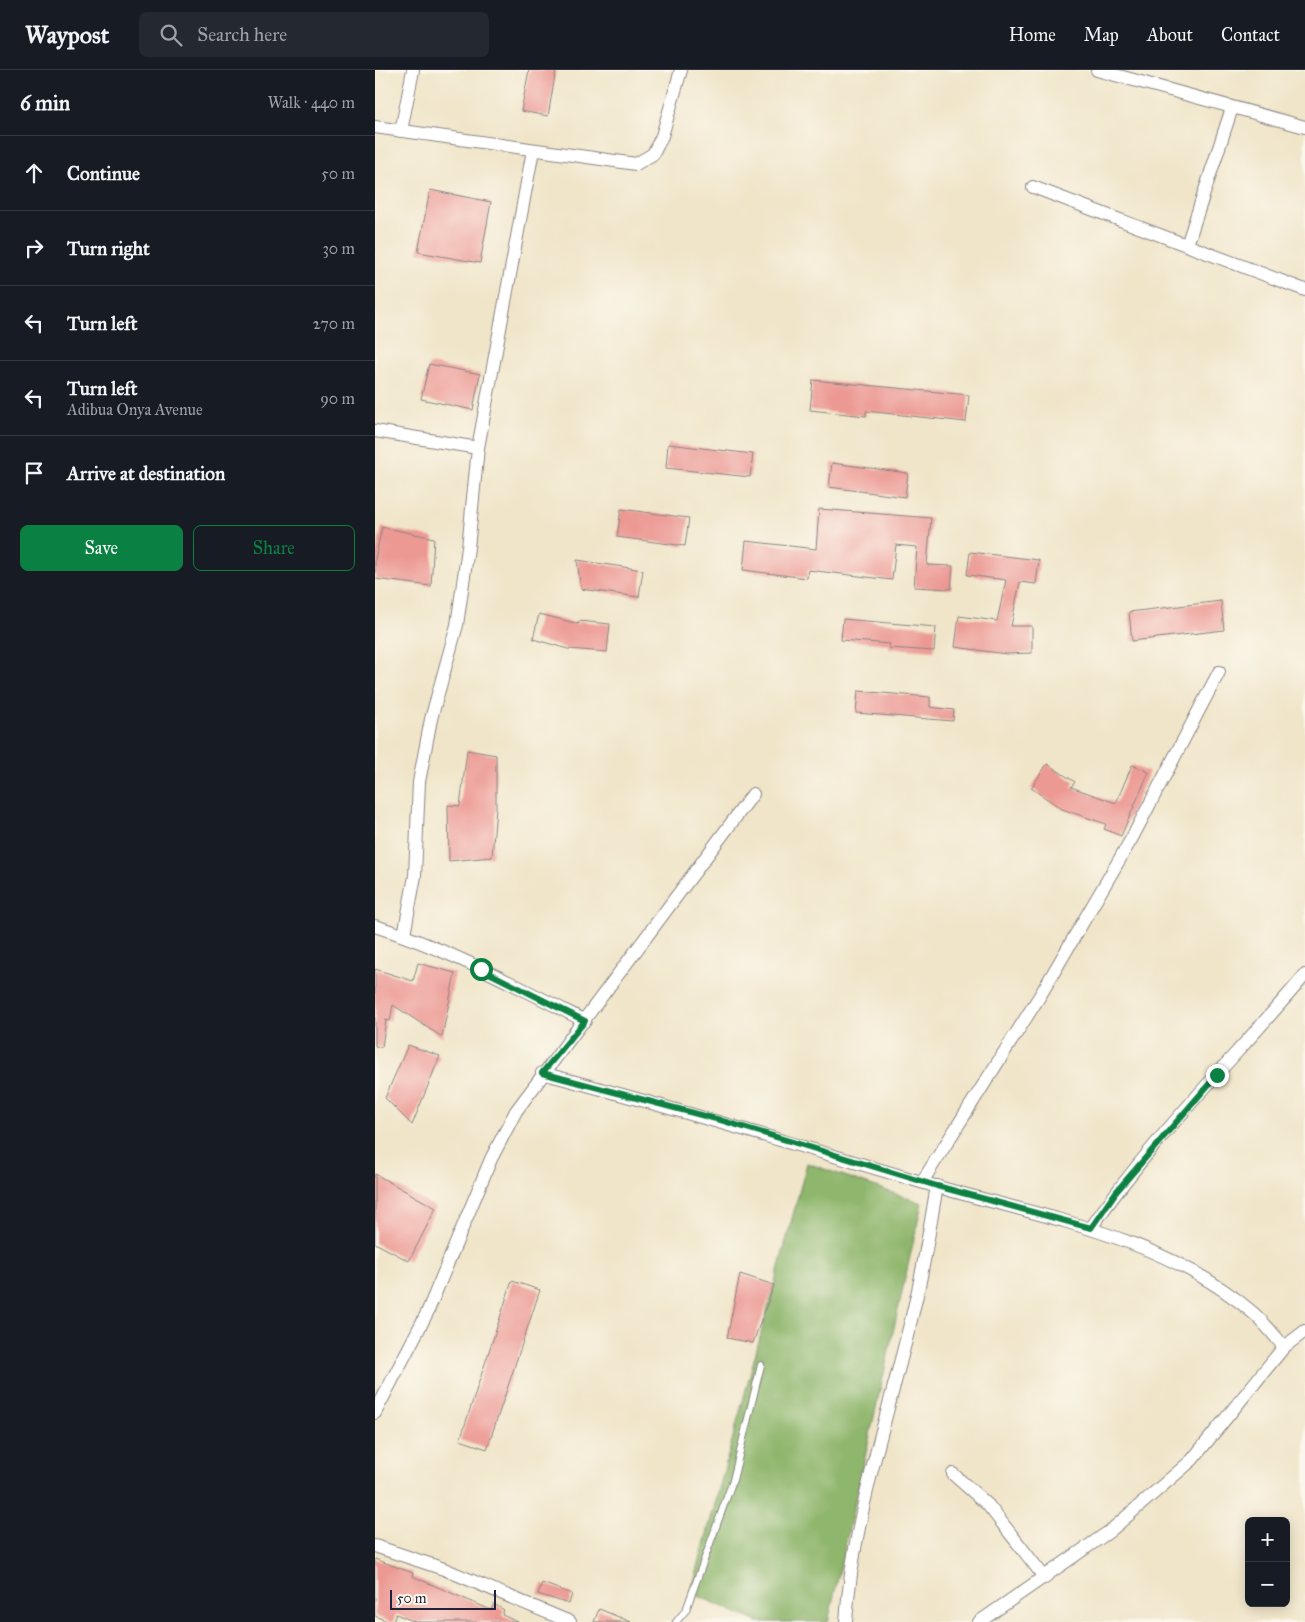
<!DOCTYPE html>
<meta charset="utf-8">
<style>
body{margin:0;font-family:"IM FELL Great Primer",serif;background:#242831;color:#f1f3f6}
.controls{position:absolute;right:15px;bottom:15px;display:grid;overflow:hidden;border-radius:8px;box-shadow:0 2px 12px #0003}
.controls button{width:45px;height:45px;display:grid;place-items:center;padding:0;border:0;border-bottom:1px solid #363941;background:#171b24;color:#f1f3f6;font:25px sans-serif}
.scale{position:absolute;left:15px;bottom:12px;width:106px;box-sizing:border-box;padding-left:5px;border:2px solid #22223b;border-top:0;font-size:14px;line-height:18px;white-space:nowrap;color:#22223b;-webkit-text-stroke:4px #fbf7ec;paint-order:stroke}
.stop{position:absolute;width:15px;height:15px;margin:-11px;border:4px solid #0b8043;border-radius:50%;background:#fff}
.stop.end{background:#0b8043;border-color:#fff;box-shadow:0 1px 5px #0008}
.list{margin:0;padding:0;list-style:none}
h2{display:flex;justify-content:space-between;align-items:center;height:65px;margin:0;padding:0 20px;font-size:21px}
h2 small{font-size:16px;font-weight:400;color:#9ea1a6}
.list li{display:grid;grid-template-columns:32px 1fr auto;gap:15px;align-items:center;box-sizing:border-box;height:75px;padding:0 20px;border-top:1px solid #363941}
.list b{display:block;font-size:19px;white-space:nowrap}
.list p{margin:0;font-size:16px;white-space:nowrap;color:#9ea1a6}
.list em{font-size:16px;font-style:normal;color:#9ea1a6}
.actions{display:flex;gap:10px;padding:15px 20px}
.actions a{flex:1;padding:11px 0;border:1px solid #0b8043;border-radius:8px;text-align:center;font-size:18px;color:#0b8043}
.actions .main{background:#0b8043;color:#fff}
.icon{flex:none;width:28px;height:28px;fill:none;stroke:currentColor;stroke-width:2;stroke-linecap:round;stroke-linejoin:round}
.map{position:relative;flex:none;width:930px;height:1552px;overflow:hidden}
header{display:flex;align-items:center;gap:30px;box-sizing:border-box;height:70px;padding:0 25px;background:#171b24;border-bottom:1px solid #363941}
header strong{font-size:24px}
nav{display:flex;gap:28px;margin-inline-start:auto;font-size:18px}
.search{width:350px;height:45px;background:#242831;display:flex;align-items:center;gap:12px;box-sizing:border-box;padding:0 18px;border-radius:8px;color:#9ea1a6;font-size:19px}
main{display:flex}
aside{flex:1;background:#171b24}
.map>svg:first-child{display:block}
.forest{fill:#8eb66c;stroke:#586c54}
.building{fill:#ec9893}
.lines{fill:none;stroke-linecap:round;stroke-linejoin:round}
.service-casing{stroke:#898482;stroke-width:8}
.minor-casing{stroke:#898482;stroke-width:14}
.service{stroke:#fff;stroke-width:6}
.minor{stroke:#fff;stroke-width:12}
.route{stroke:#0b8043;stroke-width:6}
</style>
<header>
<strong>Waypost</strong>
<div class="search"><svg class="icon" aria-label="search" viewBox="0 0 24 24"><circle cx="10" cy="10" r="6"/><path d="M15 15l6 6"/></svg>Search here</div>
<nav><a>Home</a><a>Map</a><a>About</a><a>Contact</a></nav>
</header>
<main>
<aside>
<h2>6 min<small>Walk · 440 m</small></h2>
<ul class="list">
<li><svg class="icon" aria-label="ahead" viewBox="0 0 24 24"><path d="M12 20V5M6 11l6-6 6 6"/></svg><div><b>Continue</b></div><em>50 m</em></li>
<li><svg class="icon" aria-label="right" viewBox="0 0 24 24"><path d="M7 20v-9h11M14 6l5 5-5 5"/></svg><div><b>Turn right</b></div><em>30 m</em></li>
<li><svg class="icon" aria-label="left" viewBox="0 0 24 24"><path d="M17 20v-9H6M10 6l-5 5 5 5"/></svg><div><b>Turn left</b></div><em>270 m</em></li>
<li><svg class="icon" aria-label="left" viewBox="0 0 24 24"><path d="M17 20v-9H6M10 6l-5 5 5 5"/></svg><div><b>Turn left</b><p>Adibua Onya Avenue</p></div><em>90 m</em></li>
<li><svg class="icon" aria-label="arrive" viewBox="0 0 24 24"><path d="M6 21V4h12l-3 4 3 4H6"/></svg><div><b>Arrive at destination</b></div></li>
</ul>
<div class="actions"><a class="main">Save</a><a>Share</a></div>
</aside>
<div class="map">
<svg width="930" height="1552" viewBox="0 0 930 1552">
<rect width="100%" height="100%" fill="#fbf7ec"/>
<filter id="ink" filterUnits="userSpaceOnUse"><feTurbulence type="fractalNoise" baseFrequency=".02" numOctaves="2"/><feDisplacementMap in="SourceGraphic" scale="10" xChannelSelector="R" yChannelSelector="G"/><feConvolveMatrix kernelMatrix="1 2 1 2 8 2 1 2 1" color-interpolation-filters="sRGB"/></filter>
<filter id="wash" filterUnits="userSpaceOnUse"><feTurbulence type="fractalNoise" baseFrequency=".0096" numOctaves="4" result="noise"/><feDisplacementMap in="SourceGraphic" scale="20" xChannelSelector="R" yChannelSelector="G"/><feGaussianBlur stdDeviation="1.12" result="paint"/><feColorMatrix in="noise" values="0 0 0 0 0 0 0 0 0 0 0 0 0 0 0 0 0 1.4 0 .05"/><feComposite in="paint" operator="in"/></filter>
<g filter="url(#wash)">
<rect width="100%" height="100%" fill="#f0e5c9"/>
<path class="forest" d="M432,1093L547,1133L453,1552H383L316,1523Z"/>
<g id="blocks">
<g class="building">
<path d="M154,0H181L173,46L146,41Z"/>
<path d="M55,120L116,132L105,193L43,182Z"/>
<path d="M54,294L105,304L98,340L46,329Z"/>
<path d="M438,310L594,325L591,352L491,341V346L435,340Z"/>
<path d="M293,374L378,384L375,407L291,398Z"/>
<path d="M457,393L533,403L530,427L454,417Z"/>
<path d="M246,439L314,448L310,476L242,467Z"/>
<path d="M444,439L556,448L552,495L578,496L576,519L539,517L542,477L521,475L517,510L433,500L432,508L368,500L371,471L441,479Z"/>
<path d="M7,457L59,468L56,516L0,509V489Z"/>
<path d="M595,482L664,490L661,514L645,512L636,556H657V583L631,584L580,577L584,546L622,551L631,510L592,505Z"/>
<path d="M202,490L268,500L264,527L206,519Z"/>
<path d="M846,531L849,560L757,571L754,542Z"/>
<path d="M164,544L204,554V551L235,554L232,582L193,579L158,569Z"/>
<path d="M468,549L561,557L559,581L514,578L515,574L466,570Z"/>
<path d="M483,621L555,627V637L579,640L578,651L481,643Z"/>
<path d="M92,680L121,685V738L117,787L74,791L73,735L85,736Z"/>
<path d="M672,694L700,712L696,717L741,733L757,695L774,702L746,766L729,759L731,754L687,739L656,718Z"/>
<path d="M43,893L80,903L67,967L18,935L15,951L11,950L7,977L0,976V899L38,911Z"/>
<path d="M33,975L65,986L37,1055L10,1028Z"/>
<path d="M0,1104L61,1138L34,1191L0,1173Z"/>
<path d="M365,1204L399,1215L378,1273L352,1268Z"/>
<path d="M137,1211L165,1220L112,1379L85,1370Z"/>
<path d="M0,1489L38,1503L37,1506L116,1540L119,1534L129,1540L127,1545L143,1552H40L21,1544L18,1552H15L0,1546Z"/>
<path d="M167,1513L197,1524L194,1534L163,1524Z"/>
<path d="M224,1539L256,1552H219Z"/>
</g>
</g>
</g>
<g filter="url(#ink)">
<use href="#blocks" fill-opacity="0" stroke="#898482" stroke-width="1"/>
<g class="lines">
<defs>
<path id="service" d="M301,1552L311,1540L358,1410L386,1295"/>
<g id="minor">
<path d="M722,0L930,57"/>
<path d="M0,57L261,94L278,84L287,66L306,0"/>
<path d="M26,61L38,0"/>
<path d="M658,117L930,220"/>
<path d="M812,175L857,38"/>
<path d="M0,361L103,378"/>
<path d="M0,856C73,879 142,916 210,951"/>
<path d="M29,865L40,806L44,712L56,649L82,555L93,478L103,378L158,80"/>
<path d="M167,1003C295,1037 420,1074 546,1112C659,1146 784,1163 877,1242C889,1252 899,1265 909,1277"/>
<path d="M547,1112L666,924L757,768L844,602"/>
<path d="M716,1158C778,1067 859,989 930,905"/>
<path d="M0,1343L52,1243L116,1089L141,1041L378,724"/>
<path d="M578,1404L613,1435L670,1508"/>
<path d="M0,1476L69,1499L195,1552"/>
<path d="M471,1552C478,1442 517,1335 541,1229C550,1192 555,1154 562,1116"/>
<path d="M604,1552L735,1461L817,1390L909,1277L930,1261"/>
</g>
</defs>
<use href="#service" class="service-casing"/>
<use href="#minor" class="minor-casing"/>
<use href="#service" class="service"/>
<use href="#minor" class="minor"/>
</g>
</g>
<g class="lines" filter="url(#ink)">
<path class="route" d="M106,899L210,951L167,1003L345,1050L562,1116L716,1158L741,1122L842,1005"/>
</g>
</svg>
<div class="controls">
<button>+</button>
<button>−</button>
</div>
<div class="scale">50 m</div>
<div class="stop" style="left:106px;top:899px"></div>
<div class="stop end" style="left:842px;top:1005px"></div>
</div>
</main>
